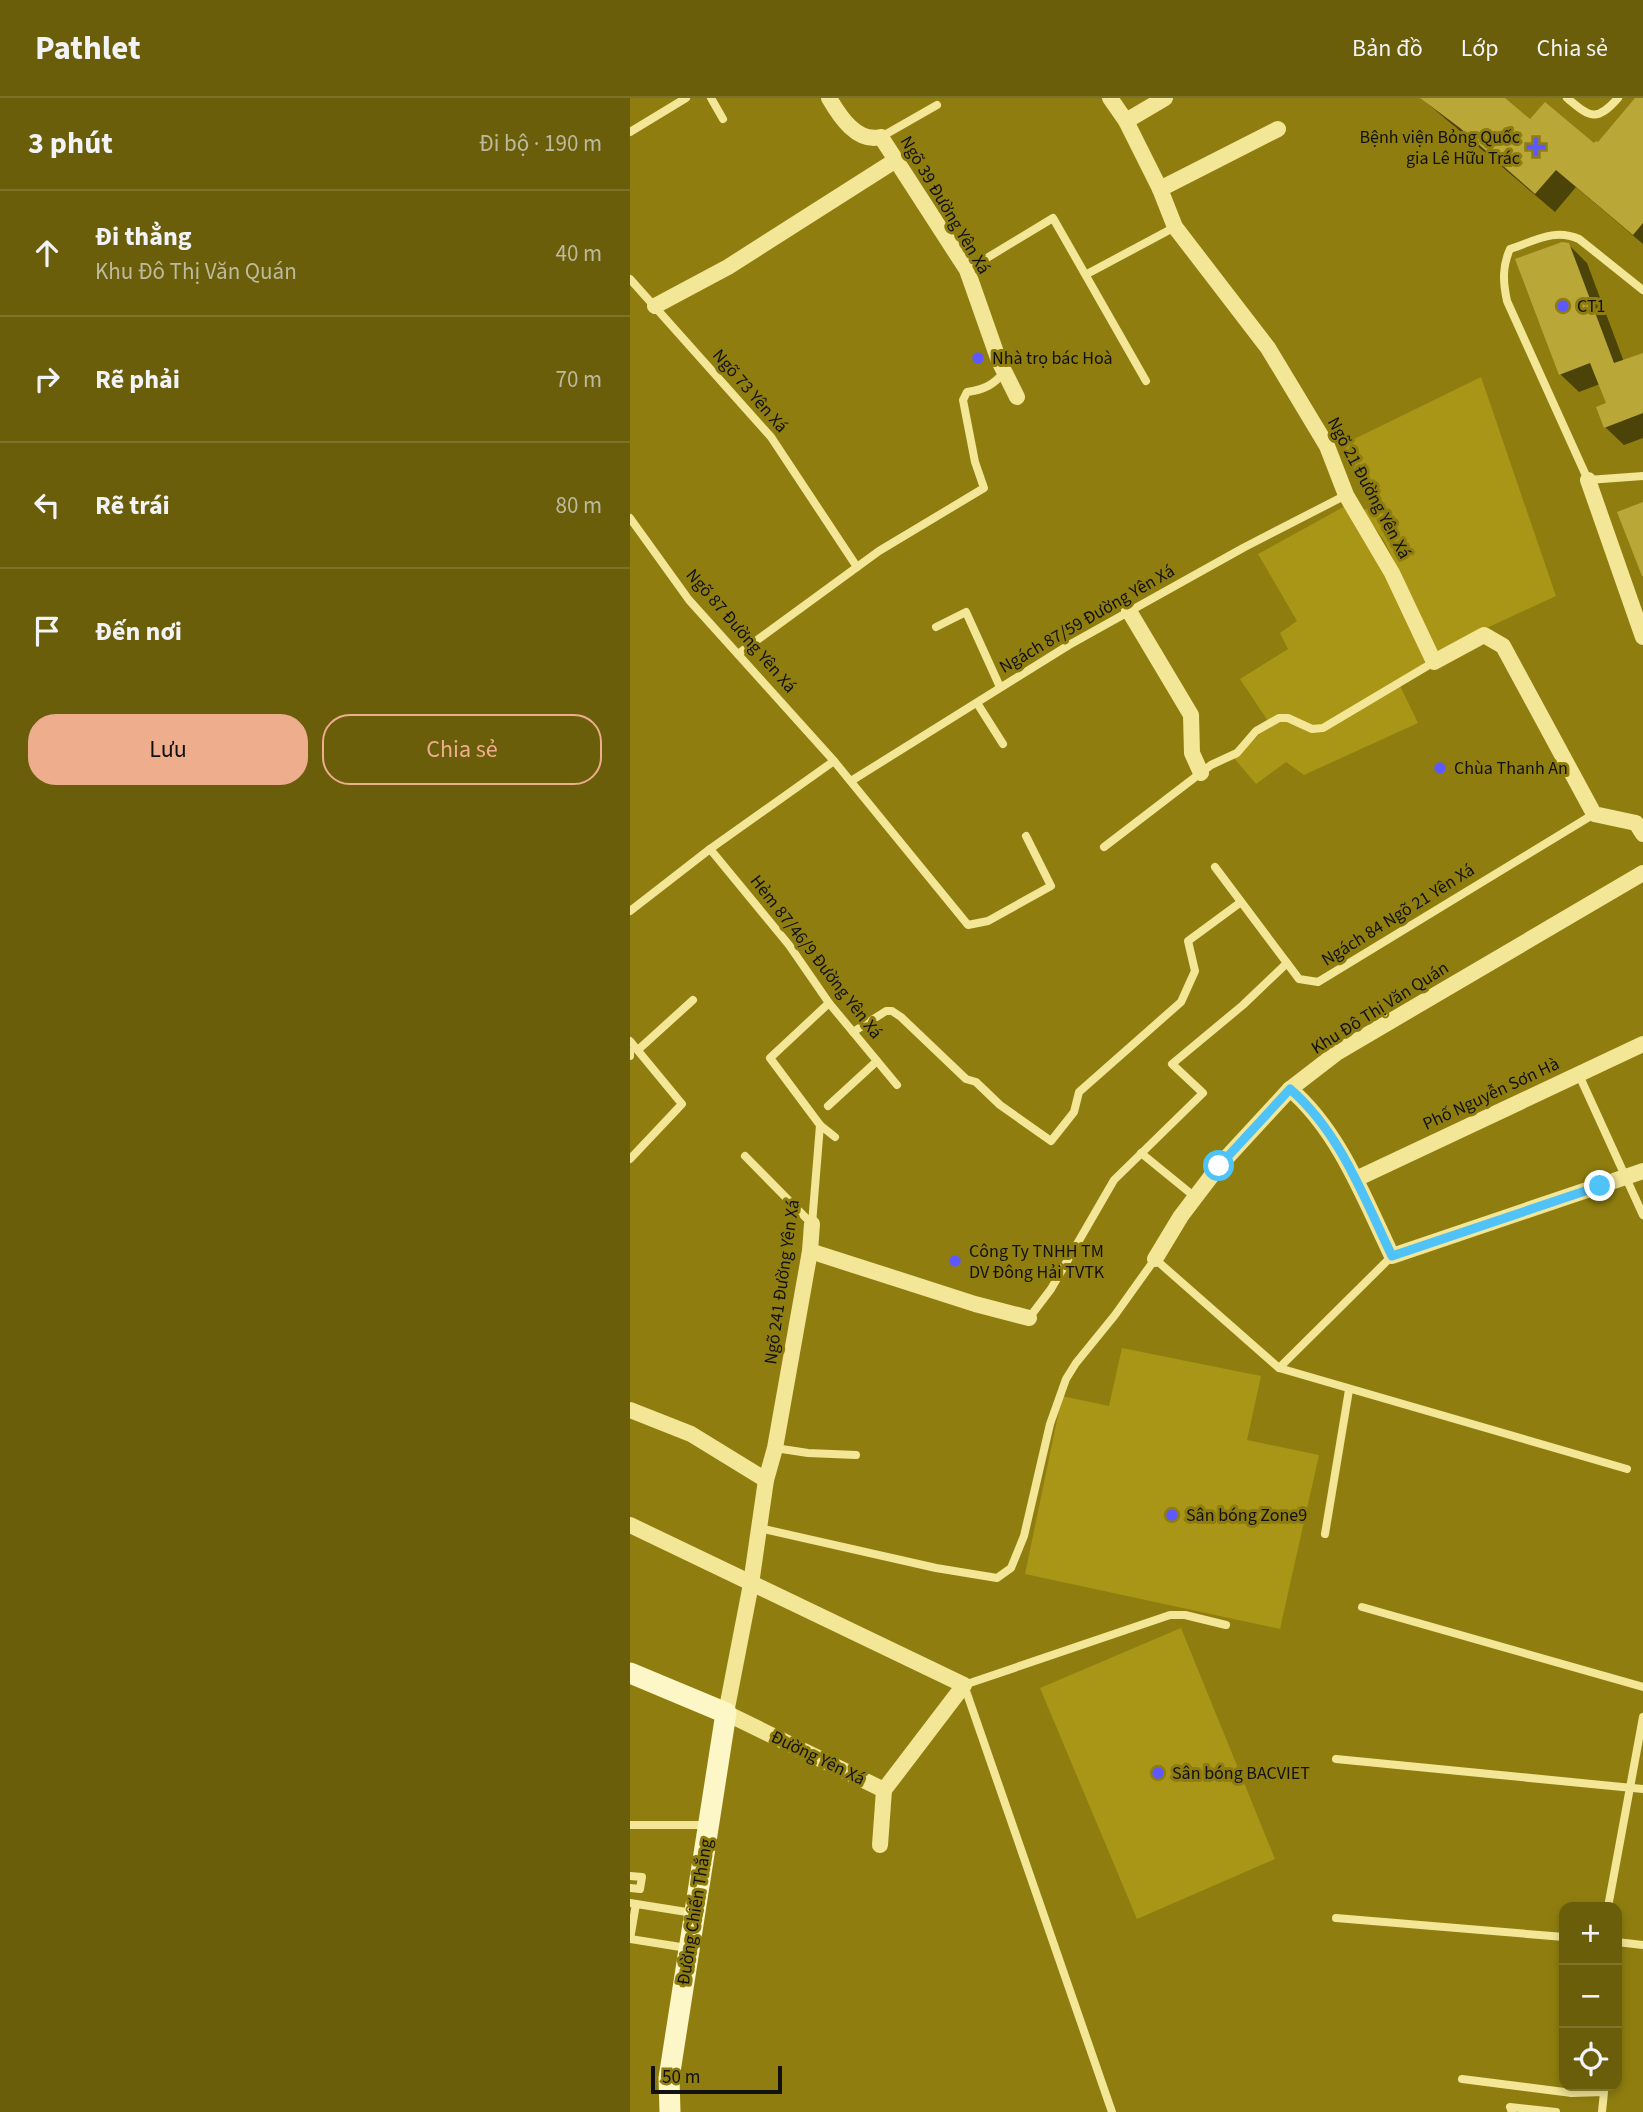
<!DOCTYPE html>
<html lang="vi">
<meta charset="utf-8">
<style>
body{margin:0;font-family:"Source Sans 3",sans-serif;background:#706414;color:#f1f3f6}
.controls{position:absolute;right:21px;bottom:21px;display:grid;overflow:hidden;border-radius:14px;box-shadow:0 4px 10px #0003}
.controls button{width:63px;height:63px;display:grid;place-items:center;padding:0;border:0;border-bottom:2px solid #7e732c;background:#6b5e0b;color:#f1f3f6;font:35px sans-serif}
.scale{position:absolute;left:21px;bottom:18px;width:131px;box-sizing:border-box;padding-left:7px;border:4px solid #111;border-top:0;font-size:19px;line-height:24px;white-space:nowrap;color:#111;-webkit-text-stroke:5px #8f7e0f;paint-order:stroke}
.stop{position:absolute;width:21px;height:21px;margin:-16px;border:5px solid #4fc3f7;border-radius:50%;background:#fff}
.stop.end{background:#4fc3f7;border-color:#fff;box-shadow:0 2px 7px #0008}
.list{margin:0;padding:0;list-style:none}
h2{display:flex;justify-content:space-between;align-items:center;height:91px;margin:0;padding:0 28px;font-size:30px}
h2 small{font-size:23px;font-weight:400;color:#beba9d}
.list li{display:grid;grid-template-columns:46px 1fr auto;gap:21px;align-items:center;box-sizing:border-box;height:126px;padding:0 28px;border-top:2px solid #7e732c}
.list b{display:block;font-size:26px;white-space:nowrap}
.list p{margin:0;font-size:23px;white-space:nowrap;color:#beba9d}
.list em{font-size:23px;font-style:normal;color:#beba9d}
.actions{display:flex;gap:14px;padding:21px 28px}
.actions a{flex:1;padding:16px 0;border:2px solid #eead8d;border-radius:28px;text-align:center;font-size:24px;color:#eead8d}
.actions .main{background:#eead8d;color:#111}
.icon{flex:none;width:38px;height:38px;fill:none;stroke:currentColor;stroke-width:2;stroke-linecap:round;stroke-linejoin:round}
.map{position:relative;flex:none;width:1013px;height:2014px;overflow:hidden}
header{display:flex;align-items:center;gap:42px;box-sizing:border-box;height:98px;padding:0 35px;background:#6b5e0b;border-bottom:2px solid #7e732c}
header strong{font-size:33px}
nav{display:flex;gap:38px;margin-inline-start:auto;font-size:24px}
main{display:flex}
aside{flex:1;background:#6b5e0b}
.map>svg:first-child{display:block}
.green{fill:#a99516}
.shadow{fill:#0007}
.building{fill:#b9a737}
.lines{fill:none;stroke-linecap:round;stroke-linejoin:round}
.lane{stroke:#f3e697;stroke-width:8}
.street{stroke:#f3e697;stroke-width:16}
.secondary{stroke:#fdf6c6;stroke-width:21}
.route{stroke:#4fc3f7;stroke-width:9}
.poi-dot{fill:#5d59ff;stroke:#8f7e0f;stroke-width:2.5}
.labels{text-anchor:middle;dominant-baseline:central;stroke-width:6;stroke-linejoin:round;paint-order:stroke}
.poi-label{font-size:18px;fill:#111;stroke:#8f7e0f;text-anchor:start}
.street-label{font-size:18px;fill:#111;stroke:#8f7e0f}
</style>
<header>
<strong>Pathlet</strong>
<nav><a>Bản đồ</a><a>Lớp</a><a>Chia sẻ</a></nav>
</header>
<main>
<aside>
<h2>3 phút<small>Đi bộ · 190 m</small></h2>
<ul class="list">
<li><svg class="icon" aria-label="ahead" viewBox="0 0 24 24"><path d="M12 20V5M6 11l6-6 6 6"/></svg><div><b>Đi thẳng</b><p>Khu Đô Thị Văn Quán</p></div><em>40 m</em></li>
<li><svg class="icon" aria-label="right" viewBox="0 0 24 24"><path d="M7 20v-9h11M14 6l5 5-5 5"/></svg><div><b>Rẽ phải</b></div><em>70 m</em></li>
<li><svg class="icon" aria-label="left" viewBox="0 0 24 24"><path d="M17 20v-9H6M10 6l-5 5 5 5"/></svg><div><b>Rẽ trái</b></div><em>80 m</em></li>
<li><svg class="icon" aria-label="arrive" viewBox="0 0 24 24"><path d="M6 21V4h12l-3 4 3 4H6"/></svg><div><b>Đến nơi</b></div></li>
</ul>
<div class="actions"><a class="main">Lưu</a><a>Chia sẻ</a></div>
</aside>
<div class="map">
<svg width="1013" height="2014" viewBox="0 0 1013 2014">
<rect width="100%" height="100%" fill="#8f7e0f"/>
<g class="green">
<path d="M851,279L926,498L807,553L754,442L732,413L742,408L712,347Z"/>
<path d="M717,407L764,494L795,564L770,588L788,625L674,677L656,664L626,686L604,660L627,639L638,623L610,581L658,551L650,535L667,523L628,456Z"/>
<path d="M492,1250L631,1278L617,1342L689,1357L650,1531L395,1476L432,1298L479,1308Z"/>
<path d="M551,1530L645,1761L507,1821L410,1590Z"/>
</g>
<g class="shadow">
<path d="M791,0H873L901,23L964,48L969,47L1008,0H1013V146L946,89L925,114Z"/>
<path d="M938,146L957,165L994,264L1013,257V340L994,347L975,329L978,306L970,286L949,294L930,276Z"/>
</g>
<g class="building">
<path d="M790,0H875L900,21L915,4L964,45L966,43L968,44L1005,0H1013V125L1003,137L926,72L905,96L830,30Z"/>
<path d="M932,144L939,145L984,265L1013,255V315L974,330L966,309L976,305L960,265L929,277L885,161Z"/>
<path d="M1013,404V478H1012L987,414Z"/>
</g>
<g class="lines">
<g class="lane">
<path d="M81,0L93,21"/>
<path d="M937,0C960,19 966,25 988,0"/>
<path d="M0,34L56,0"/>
<path d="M251,39L307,7"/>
<path d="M337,172L423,120L516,283"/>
<path d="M457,176L545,129"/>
<path d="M0,181L141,339L227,469"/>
<path d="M1013,192L949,141C924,130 905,143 880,151C872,169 873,184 877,203L958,382L1013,378"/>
<path d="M0,420L59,502L204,663L338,827L358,823L421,788L396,738"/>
<path d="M306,529L336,514L370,589"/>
<path d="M108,556L249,453L354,390L345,364L333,302L337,294C353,292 364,287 374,274"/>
<path d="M347,605L373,646"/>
<path d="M221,683L439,547L613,450L716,397"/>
<path d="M474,749L581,667L607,655L626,633L649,620H658L682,631L693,630L804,564"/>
<path d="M80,751L159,847L199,905L267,987"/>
<path d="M585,769L669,881L688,884L964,716"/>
<path d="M0,813L80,751L204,663"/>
<path d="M223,934L256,913H262L271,919L336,981L346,984L370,1007L421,1043L444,1014L449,994L551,904L565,873L558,843L611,804"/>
<path d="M0,943L52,1006L0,1061"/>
<path d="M9,951L63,902"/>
<path d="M0,954V958"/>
<path d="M949,977L1013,1117"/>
<path d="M198,1008L247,963"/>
<path d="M190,1027L205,1039"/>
<path d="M511,1055L565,1099"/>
<path d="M115,1058L182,1126"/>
<path d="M182,1126L190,1027L140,960L199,905"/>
<path d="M399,1220L421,1191L484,1082L573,995L542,966L613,907L657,865"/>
<path d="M649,1270L762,1158"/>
<path d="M145,1350L178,1355L226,1357"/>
<path d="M129,1430L306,1470L367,1480L381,1470L394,1438L420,1326L436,1281L446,1265L485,1217L525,1161L649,1270L997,1371"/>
<path d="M695,1436L719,1292"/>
<path d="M732,1509L1013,1589"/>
<path d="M706,1661L1013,1691"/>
<path d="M0,1727H78"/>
<path d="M0,1778L12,1779L10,1791L0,1790"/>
<path d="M0,1805L63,1815"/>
<path d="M978,1809L1013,1619"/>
<path d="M706,1820L934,1839"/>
<path d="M0,1841L57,1850"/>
<path d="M0,1841L6,1806"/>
<path d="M987,1844L1013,1847"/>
<path d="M832,1981L942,1995L943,1988"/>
<path d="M942,1995L974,1994L972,2014"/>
<path d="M482,2014L334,1587L540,1517H555L596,1527"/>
<path d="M882,2014L880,2009L926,2014"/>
</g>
<g class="street">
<path d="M199,0C210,19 227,45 251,39L337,172L369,263L387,299"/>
<path d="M480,0L496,23L530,91L545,129L638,250L697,348L716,397L762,475L804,564L854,537L873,548L964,716L1006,725L1013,736"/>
<path d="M496,23L535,0"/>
<path d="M530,91L648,31"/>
<path d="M25,208L98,169L266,62"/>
<path d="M958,382L1013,539"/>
<path d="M499,513L561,617L562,655L571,675"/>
<path d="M660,991C709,1033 734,1100 762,1158L1013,1073"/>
<path d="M726,1081L1013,946"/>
<path d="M180,1153L345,1206L399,1220"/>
<path d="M525,1161L551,1118L589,1068L660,991L708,954L1013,775"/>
<path d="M0,1312L61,1336L136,1382"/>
<path d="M0,1427L334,1587L254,1692L96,1615L121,1486L136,1382L145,1350L180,1153L182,1126"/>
<path d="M250,1747L254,1692"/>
</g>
<path class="secondary" d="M0,1575L96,1615L39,1980L40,2014"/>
</g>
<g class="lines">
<path class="route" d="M589,1068L660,991C710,1034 734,1100 762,1158L970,1088"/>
</g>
<g class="poi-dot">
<path d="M902.5 38.5h7v7h7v7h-7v7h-7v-7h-7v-7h7z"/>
<circle cx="933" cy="208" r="7"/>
<circle cx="348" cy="260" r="7"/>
<circle cx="810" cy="670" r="7"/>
<circle cx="325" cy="1163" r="7"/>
<circle cx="542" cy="1417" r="7"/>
<circle cx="528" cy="1675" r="7"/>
</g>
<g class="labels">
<g class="poi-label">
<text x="890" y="39" text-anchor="end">Bệnh viện Bỏng Quốc<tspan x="890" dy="21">gia Lê Hữu Trác</tspan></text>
<text x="947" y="208">CT1</text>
<text x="362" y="260">Nhà trọ bác Hoà</text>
<text x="824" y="670">Chùa Thanh An</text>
<text x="339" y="1153">Công Ty TNHH TM<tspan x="339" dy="21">DV Đông Hải TVTK</tspan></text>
<text x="556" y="1417">Sân bóng Zone9</text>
<text x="542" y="1675">Sân bóng BACVIET</text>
</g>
<g class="street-label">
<text transform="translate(315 107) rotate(59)">Ngõ 39 Đường Yên Xá</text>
<text transform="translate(120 293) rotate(49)">Ngõ 73 Yên Xá</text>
<text transform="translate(739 390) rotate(62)">Ngõ 21 Đường Yên Xá</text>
<text transform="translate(457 521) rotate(-30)">Ngách 87/59 Đường Yên Xá</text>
<text transform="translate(111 533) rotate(49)">Ngõ 87 Đường Yên Xá</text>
<text transform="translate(768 817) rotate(-32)">Ngách 84 Ngõ 21 Yên Xá</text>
<text transform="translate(186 859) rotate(52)">Hẻm 87/46/9 Đường Yên Xá</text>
<text transform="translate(750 910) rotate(-32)">Khu Đô Thị Văn Quán</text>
<text transform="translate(861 996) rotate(-25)">Phố Nguyễn Sơn Hà</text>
<text transform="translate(152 1184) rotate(-82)">Ngõ 241 Đường Yên Xá</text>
<text transform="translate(188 1660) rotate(26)">Đường Yên Xá</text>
<text transform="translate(65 1814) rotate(-81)">Đường Chiến Thắng</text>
</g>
</g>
</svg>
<div class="controls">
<button>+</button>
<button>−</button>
<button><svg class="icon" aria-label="locate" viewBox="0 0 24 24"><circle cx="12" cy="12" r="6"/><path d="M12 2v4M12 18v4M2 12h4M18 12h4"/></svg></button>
</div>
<div class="scale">50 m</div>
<div class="stop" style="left:589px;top:1068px"></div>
<div class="stop end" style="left:970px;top:1088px"></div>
</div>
</main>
